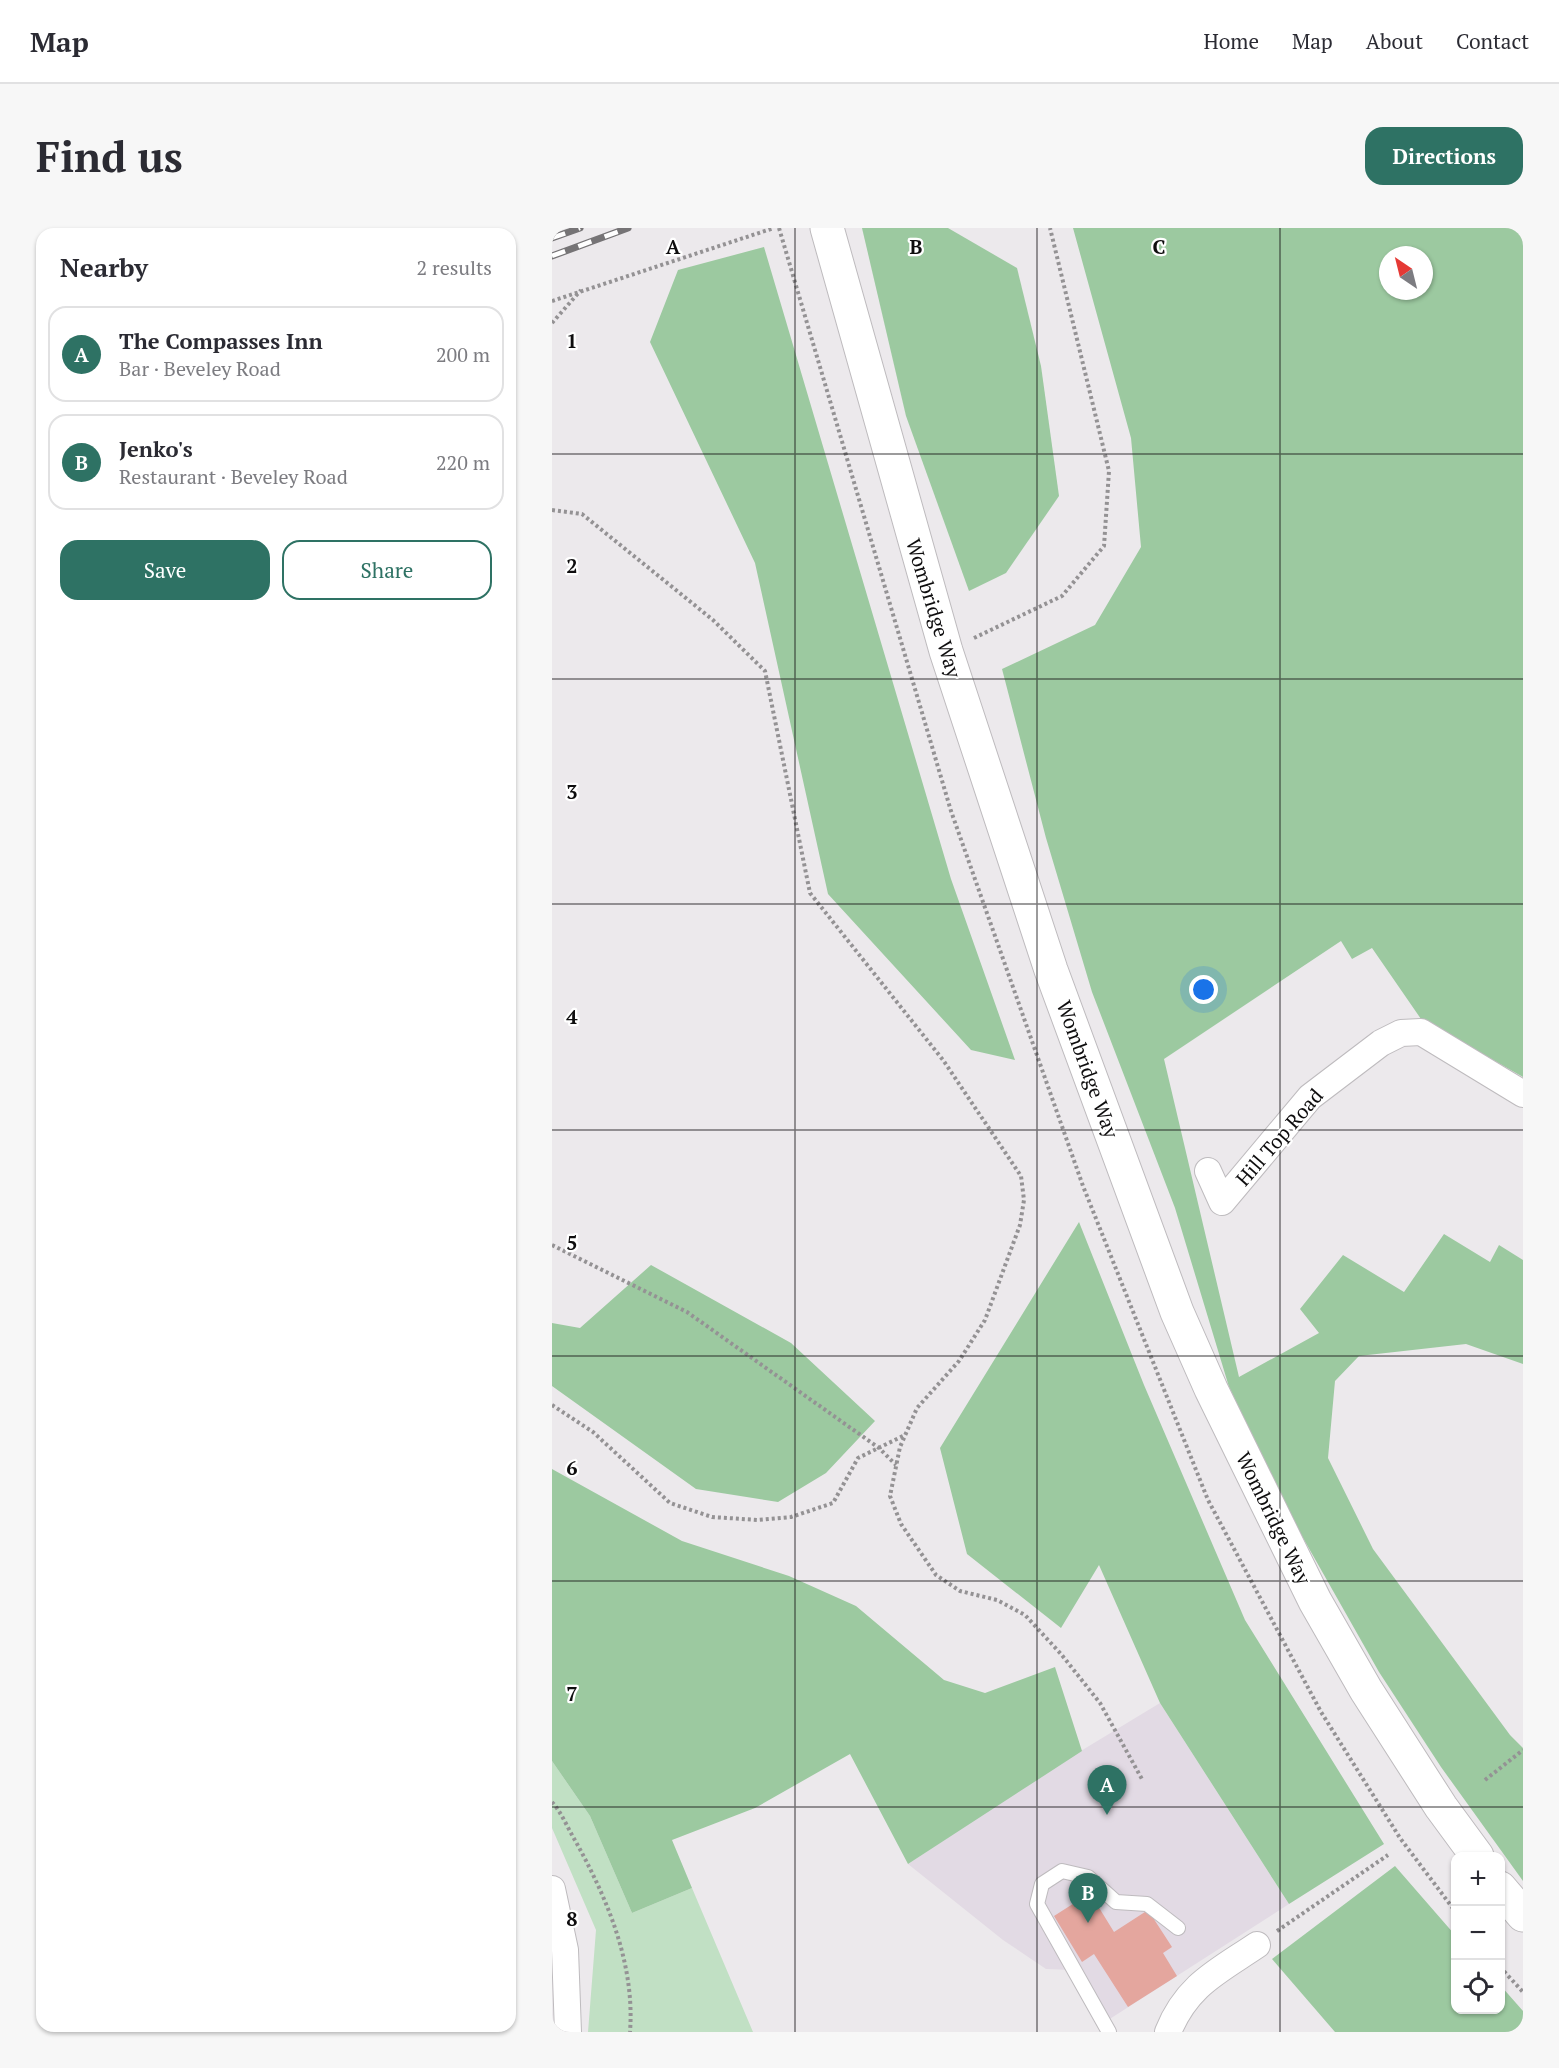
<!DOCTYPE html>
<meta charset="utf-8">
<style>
body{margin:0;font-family:"PT Serif",serif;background:#f7f7f7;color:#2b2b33}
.controls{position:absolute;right:18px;bottom:18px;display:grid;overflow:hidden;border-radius:12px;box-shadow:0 2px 4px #0004}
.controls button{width:54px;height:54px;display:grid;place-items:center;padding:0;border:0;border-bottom:2px solid #e1e1e2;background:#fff;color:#2b2b33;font:30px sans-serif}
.compass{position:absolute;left:827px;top:18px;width:54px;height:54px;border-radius:50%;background:#fff;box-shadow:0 2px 4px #0004;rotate:325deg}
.you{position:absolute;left:652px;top:762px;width:21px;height:21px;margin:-15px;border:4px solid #fff;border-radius:50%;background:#1a73e8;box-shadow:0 0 0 9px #1a73e833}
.badge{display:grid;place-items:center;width:39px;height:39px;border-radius:50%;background:#2e7264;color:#fff;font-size:20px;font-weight:700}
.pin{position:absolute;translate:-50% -50px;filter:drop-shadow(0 2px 3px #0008)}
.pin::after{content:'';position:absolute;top:32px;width:21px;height:18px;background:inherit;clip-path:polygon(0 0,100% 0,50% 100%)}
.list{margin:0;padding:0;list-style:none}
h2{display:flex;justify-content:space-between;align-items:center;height:78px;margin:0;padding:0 24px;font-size:26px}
h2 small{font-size:20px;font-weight:400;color:#7c7c81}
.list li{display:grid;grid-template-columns:39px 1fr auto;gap:18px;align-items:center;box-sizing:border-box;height:96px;margin:0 12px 12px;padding:0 12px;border:2px solid #e1e1e2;border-radius:18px}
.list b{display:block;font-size:22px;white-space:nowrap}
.list p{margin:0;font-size:20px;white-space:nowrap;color:#7c7c81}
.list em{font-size:20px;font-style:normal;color:#7c7c81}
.actions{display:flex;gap:12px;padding:18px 24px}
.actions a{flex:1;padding:14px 0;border:2px solid #2e7264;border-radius:18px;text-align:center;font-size:21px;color:#2e7264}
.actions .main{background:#2e7264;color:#fff}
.icon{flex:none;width:33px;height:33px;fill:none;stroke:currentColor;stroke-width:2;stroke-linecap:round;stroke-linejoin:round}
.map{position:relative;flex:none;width:971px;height:1804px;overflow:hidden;border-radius:18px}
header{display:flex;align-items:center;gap:36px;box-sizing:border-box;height:84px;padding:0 30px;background:#fff;border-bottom:2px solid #e1e1e2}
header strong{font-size:28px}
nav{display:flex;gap:33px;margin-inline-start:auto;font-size:21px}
.intro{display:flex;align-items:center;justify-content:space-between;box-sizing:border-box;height:144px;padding:0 36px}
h1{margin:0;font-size:42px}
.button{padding:15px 27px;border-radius:18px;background:#2e7264;color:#fff;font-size:21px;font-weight:700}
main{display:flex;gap:36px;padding:0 36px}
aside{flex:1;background:#fff;border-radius:18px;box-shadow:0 2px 4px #0004}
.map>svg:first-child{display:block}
.built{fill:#e2dae4}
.green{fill:#c1e0c4}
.forest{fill:#9cc9a0;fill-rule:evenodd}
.building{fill:#e4a69e}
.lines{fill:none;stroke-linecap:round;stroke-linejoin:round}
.service-casing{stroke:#bebbbe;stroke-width:16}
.minor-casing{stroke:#bebbbe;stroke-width:28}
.secondary-casing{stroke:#bebbbe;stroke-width:35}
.path{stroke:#949294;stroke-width:4;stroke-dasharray:3 3;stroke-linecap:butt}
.service{stroke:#fff;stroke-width:14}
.minor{stroke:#fff;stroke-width:26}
.secondary{stroke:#fff;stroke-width:33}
.rail-casing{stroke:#767476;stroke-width:7}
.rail{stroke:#fff;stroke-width:4.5;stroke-dasharray:14;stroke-linecap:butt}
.grid{fill:none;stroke:#0e0d0e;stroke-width:1.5;stroke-opacity:0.55}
.labels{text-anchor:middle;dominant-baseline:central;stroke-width:4.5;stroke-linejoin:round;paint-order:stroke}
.street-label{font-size:20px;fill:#0e0d0e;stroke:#fff}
.grid-label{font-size:20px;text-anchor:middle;font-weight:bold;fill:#0e0d0e;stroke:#fff;stroke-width:4.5;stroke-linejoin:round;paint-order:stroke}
</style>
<header>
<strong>Map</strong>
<nav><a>Home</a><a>Map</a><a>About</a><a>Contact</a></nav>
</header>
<div class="intro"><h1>Find us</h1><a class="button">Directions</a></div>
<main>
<aside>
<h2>Nearby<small>2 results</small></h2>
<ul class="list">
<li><span class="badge">A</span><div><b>The Compasses Inn</b><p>Bar · Beveley Road</p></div><em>200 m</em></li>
<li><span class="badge">B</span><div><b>Jenko's</b><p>Restaurant · Beveley Road</p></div><em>220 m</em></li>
</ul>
<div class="actions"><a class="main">Save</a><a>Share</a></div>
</aside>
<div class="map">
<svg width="971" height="1804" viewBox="0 0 971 1804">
<rect width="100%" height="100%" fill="#ece9ec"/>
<path class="built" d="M608,1475L737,1676L553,1794L520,1742L494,1741L451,1712L356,1636L504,1538Z"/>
<path class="green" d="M0,1533L38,1588L80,1685L140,1660L201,1804H36L44,1702L0,1600Z"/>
<g class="forest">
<path d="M310,0H396L465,40L489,138L507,268L454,345L417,363L354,188Z"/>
<path d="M521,0H971V849L869,791L820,720L800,731L789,713L612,831L687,1149L767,1105L748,1081L791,1027L852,1064L892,1006L938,1034L947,1017L971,1032V1136L914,1116L807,1128L783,1153L776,1230L821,1321L958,1507L971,1520V1653L889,1539L827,1444L742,1294L677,1159L623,980L540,764L494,610L450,441L543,397L589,319L579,210ZM836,27H872V63H836Z"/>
<path d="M212,19L399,651L463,832L419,822L276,666L203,335L98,114L126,42Z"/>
<path d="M527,994L592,1157L693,1392L832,1616L737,1676L608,1475L547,1337L509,1400L415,1326L388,1220Z"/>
<path d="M99,1037L239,1115L323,1193L274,1245L226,1274L144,1261L0,1158V1095L28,1100Z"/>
<path d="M0,1241L130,1313L237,1348L304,1378L392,1452L433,1465L503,1439L530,1523L356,1636L298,1526L203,1580L120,1612L140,1660L80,1685L38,1588L0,1533Z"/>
<path d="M843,1638L903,1707V1782H948L949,1758L971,1783V1804H783L720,1731Z"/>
</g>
<path class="building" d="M538,1665L562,1704L596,1682L620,1719L611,1725L625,1748L576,1779L542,1726L530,1734L502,1688Z"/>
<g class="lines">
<defs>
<path id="service" d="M557,1804L485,1676L490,1656L510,1643L536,1649L564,1674L595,1676L626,1700"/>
<g id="minor">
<path d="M656,943L670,974L758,869L829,815L849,805L869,804L971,866"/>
<path d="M0,1661L13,1722L16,1804"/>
<path d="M616,1804C635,1757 665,1744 705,1717"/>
</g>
<g id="secondary">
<path d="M275,0L394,423L499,742L625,1084L659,1161L763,1373L814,1462L889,1579L925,1628"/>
<path d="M948,1660L971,1687"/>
</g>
</defs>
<use href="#service" class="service-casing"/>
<use href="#minor" class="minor-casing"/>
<use href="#secondary" class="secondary-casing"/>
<g class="path">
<path d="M227,0L399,583L531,958L656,1272L769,1484L848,1610L903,1683"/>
<path d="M0,73L222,0"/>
<path d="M0,95L29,62"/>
<path d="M0,282L30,286L161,392L213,443L258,665L391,832L469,948L472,972L468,997L433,1092L407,1133L365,1180L348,1219L338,1268L349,1296L384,1347L408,1363L445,1372L473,1387L509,1426L548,1475L591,1553"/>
<path d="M422,410L510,368L552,318L557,243L498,0"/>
<path d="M0,1017L135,1084L327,1220L344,1237"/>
<path d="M0,1177L41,1204L118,1275L160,1289L206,1292L239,1289L281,1275L306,1230L353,1207"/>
<path d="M933,1552L971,1522"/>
<path d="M0,1574C10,1585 16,1601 24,1614C56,1672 83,1737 78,1804"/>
<path d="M725,1703L836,1627"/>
<path d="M948,1739L971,1764"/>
</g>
<use href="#service" class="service"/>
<use href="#minor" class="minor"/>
<use href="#secondary" class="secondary"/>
<defs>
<g id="rail">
<path d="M0,10L28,0"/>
<path d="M0,28L76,0"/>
</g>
</defs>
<use href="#rail" class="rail-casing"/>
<use href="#rail" class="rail"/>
</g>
<path class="grid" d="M243,0V1804M485,0V1804M728,0V1804M0,226H971M0,451H971M0,676H971M0,902H971M0,1128H971M0,1353H971M0,1579H971"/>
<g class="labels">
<g class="street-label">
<text transform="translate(382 380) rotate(73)">Wombridge Way</text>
<text transform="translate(536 841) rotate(70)">Wombridge Way</text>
<text transform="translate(727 909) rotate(-49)">Hill Top Road</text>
<text transform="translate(722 1290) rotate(64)">Wombridge Way</text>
</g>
</g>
<g class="grid-label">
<text x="121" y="26">A</text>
<text x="364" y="26">B</text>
<text x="607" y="26">C</text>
<text x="20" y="120">1</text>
<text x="20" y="345">2</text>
<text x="20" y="571">3</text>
<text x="20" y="796">4</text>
<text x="20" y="1022">5</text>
<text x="20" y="1247">6</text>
<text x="20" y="1473">7</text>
<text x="20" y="1698">8</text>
</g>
</svg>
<div class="controls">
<button>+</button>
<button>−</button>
<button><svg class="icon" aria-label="locate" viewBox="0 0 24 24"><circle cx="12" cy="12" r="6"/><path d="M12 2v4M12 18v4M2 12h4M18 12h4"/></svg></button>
</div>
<svg class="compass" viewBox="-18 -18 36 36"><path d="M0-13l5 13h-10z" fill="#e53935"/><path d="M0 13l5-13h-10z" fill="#7c7c81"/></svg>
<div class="you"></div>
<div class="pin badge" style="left:555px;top:1587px">A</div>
<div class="pin badge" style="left:536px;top:1695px">B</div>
</div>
</main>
